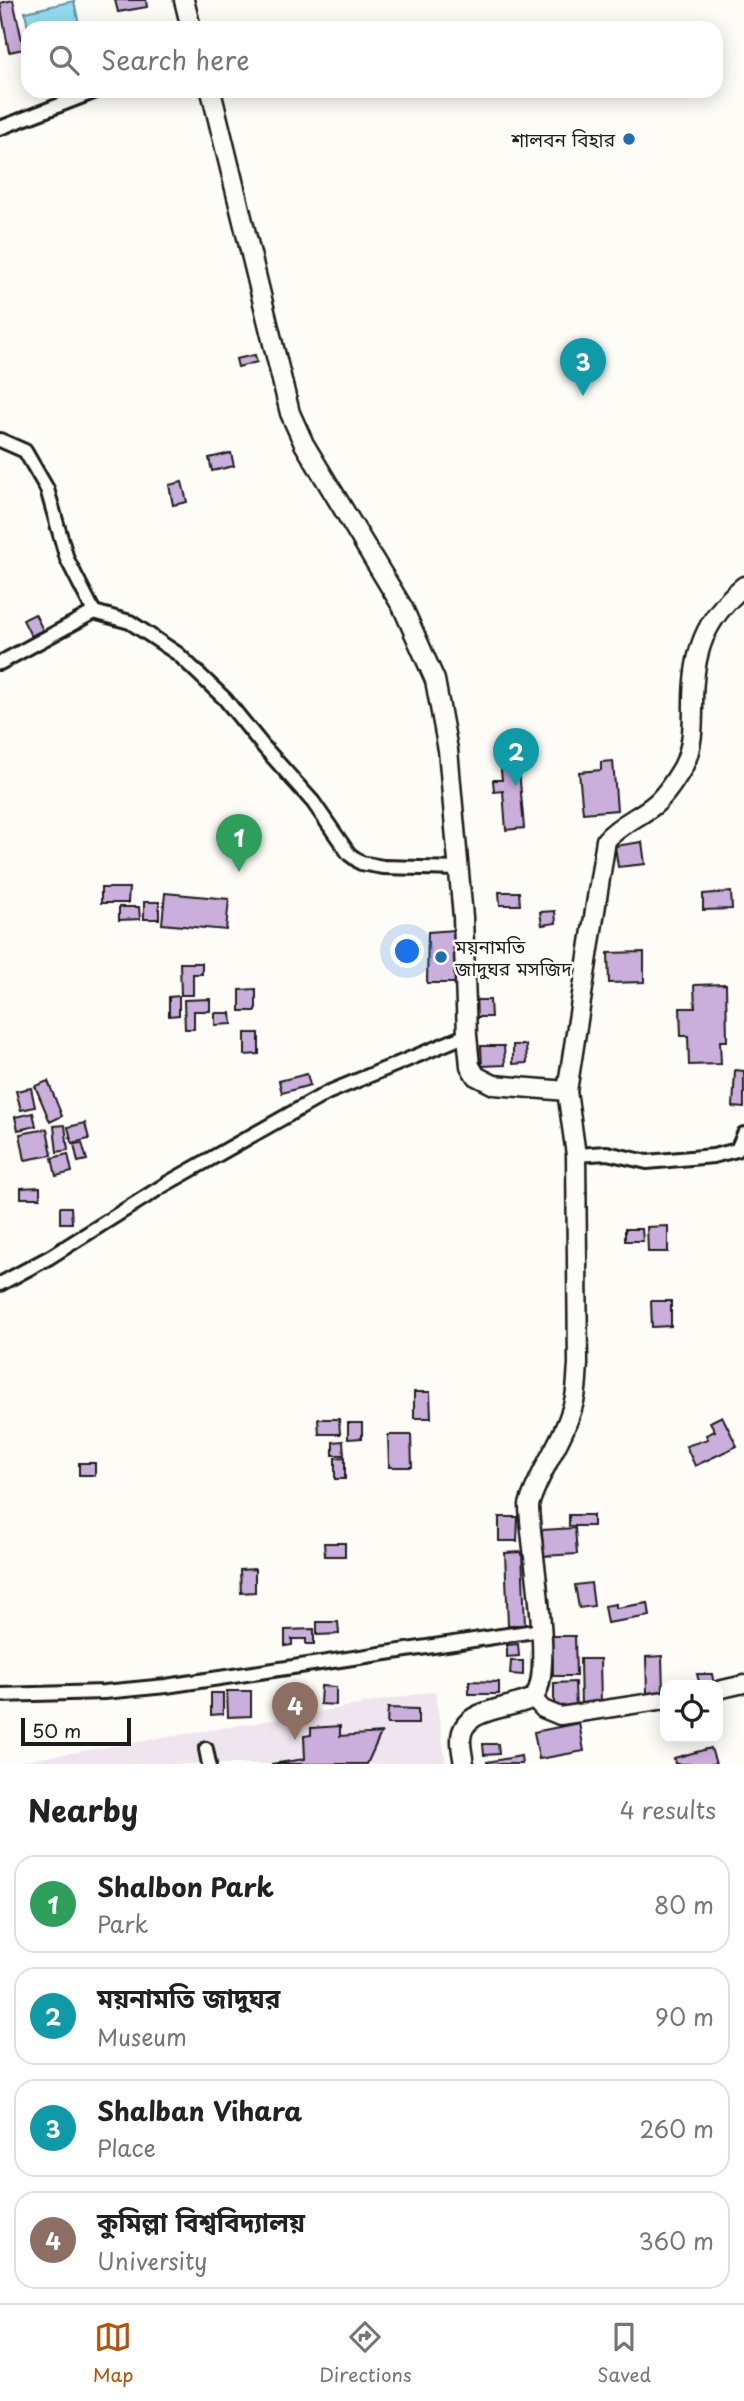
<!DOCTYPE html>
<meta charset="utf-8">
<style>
body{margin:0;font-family:"Playpen Sans","Noto Sans Bengali",sans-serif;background:#f2f2f2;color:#222}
.controls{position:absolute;right:21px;bottom:21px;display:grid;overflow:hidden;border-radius:14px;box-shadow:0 4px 18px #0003}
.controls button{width:63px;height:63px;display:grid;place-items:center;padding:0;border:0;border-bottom:2px solid #e0e0e0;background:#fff;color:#222;font:35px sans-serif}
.scale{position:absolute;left:21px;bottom:18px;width:110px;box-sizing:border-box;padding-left:7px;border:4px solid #1c1c1c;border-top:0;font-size:19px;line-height:24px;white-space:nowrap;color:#1c1c1c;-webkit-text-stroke:5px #fdfcf7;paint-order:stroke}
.you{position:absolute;left:408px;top:952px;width:24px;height:24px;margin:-18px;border:5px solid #fff;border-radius:50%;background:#1a73e8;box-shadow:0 0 0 10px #1a73e833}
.badge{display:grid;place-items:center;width:46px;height:46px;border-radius:50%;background:#b45309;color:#fff;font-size:23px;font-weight:700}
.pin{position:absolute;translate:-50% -58px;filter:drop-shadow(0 2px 4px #0008)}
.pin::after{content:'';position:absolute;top:37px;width:24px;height:21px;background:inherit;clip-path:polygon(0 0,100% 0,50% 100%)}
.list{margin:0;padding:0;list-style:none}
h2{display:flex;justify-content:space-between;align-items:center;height:91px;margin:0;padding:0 28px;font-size:30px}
h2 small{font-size:23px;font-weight:400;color:#767676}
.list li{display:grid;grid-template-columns:46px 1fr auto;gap:21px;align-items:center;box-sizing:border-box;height:98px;margin:0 14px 14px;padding:0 14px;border:2px solid #e0e0e0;border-radius:21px}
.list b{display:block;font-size:26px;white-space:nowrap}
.list p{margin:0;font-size:23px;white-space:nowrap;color:#767676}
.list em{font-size:23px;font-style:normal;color:#767676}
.icon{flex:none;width:38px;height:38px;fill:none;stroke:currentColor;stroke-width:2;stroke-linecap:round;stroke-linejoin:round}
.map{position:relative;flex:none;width:744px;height:1764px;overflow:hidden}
.search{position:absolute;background:#fff;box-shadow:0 4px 18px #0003;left:21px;right:21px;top:21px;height:77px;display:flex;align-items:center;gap:18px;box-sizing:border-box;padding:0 24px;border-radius:21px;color:#767676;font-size:26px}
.sheet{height:539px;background:#fff}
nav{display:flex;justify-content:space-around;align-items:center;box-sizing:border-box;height:98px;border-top:2px solid #e0e0e0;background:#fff;font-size:19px;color:#767676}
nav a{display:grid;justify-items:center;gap:4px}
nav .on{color:#b45309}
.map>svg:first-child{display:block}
.built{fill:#eee5ef}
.water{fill:#90dbf1;stroke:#628f9c;stroke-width:2}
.building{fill:#caaedb;stroke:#1c1c1c;stroke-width:2}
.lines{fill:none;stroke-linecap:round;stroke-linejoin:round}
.minor-casing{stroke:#1c1c1c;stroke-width:18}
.tertiary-casing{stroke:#1c1c1c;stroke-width:21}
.secondary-casing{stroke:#1c1c1c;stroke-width:23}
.minor{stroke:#fdfcf7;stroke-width:12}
.tertiary{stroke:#fdfcf7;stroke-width:16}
.secondary{stroke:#fdfcf7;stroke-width:18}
.poi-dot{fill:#1f6fb2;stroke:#fdfcf7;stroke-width:2.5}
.labels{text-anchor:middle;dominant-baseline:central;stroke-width:5;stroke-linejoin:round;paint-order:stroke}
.poi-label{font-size:19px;fill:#1c1c1c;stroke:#fdfcf7;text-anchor:end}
</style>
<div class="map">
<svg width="744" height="1764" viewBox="0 0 744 1764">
<rect width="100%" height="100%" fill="#fdfcf7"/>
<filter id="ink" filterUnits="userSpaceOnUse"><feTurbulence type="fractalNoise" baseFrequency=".0143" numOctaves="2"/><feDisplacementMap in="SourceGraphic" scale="14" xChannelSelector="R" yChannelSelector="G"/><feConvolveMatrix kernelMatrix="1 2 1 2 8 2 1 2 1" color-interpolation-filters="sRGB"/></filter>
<g filter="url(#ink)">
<path class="built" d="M435,1691L446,1764H4L290,1717Z"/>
<path class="water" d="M74,1L79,24L61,28H28L25,12Z"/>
<g class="building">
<path d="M13,0L24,49L9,52L0,3Z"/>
<path d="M115,0H146L147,7L118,12Z"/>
<path d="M255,355L257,362L238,367L236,359Z"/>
<path d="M231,453L234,466L212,471L209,458Z"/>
<path d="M182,482L187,502L173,505L169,485Z"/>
<path d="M35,614L43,630L31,636L23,620Z"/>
<path d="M518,758L524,828L506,830L503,791L494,792L493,780H502L500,760Z"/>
<path d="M613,761L617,810L583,813L579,772L601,770V762Z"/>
<path d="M642,842L645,864L618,867L615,846Z"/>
<path d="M101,888H129L128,903H101Z"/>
<path d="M499,892H519L520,905H500Z"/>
<path d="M731,892L732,909L703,910V894Z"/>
<path d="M165,893L229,899L226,930L162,924Z"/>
<rect x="144" y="902" width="15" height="17"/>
<path d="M119,907H139L140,919L119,920Z"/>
<path d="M555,911L556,923L542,925L540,912Z"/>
<path d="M454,930L457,983H427L428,932Z"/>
<path d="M644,952V982L609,983L608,953Z"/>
<path d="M180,963H202V974H193V995H181Z"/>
<path d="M726,984L727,1041H720L721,1064L689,1065L688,1036H681L680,1008H695L694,985Z"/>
<path d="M256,989V1011H240V990Z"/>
<path d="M179,996V1015L169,1016V997Z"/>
<path d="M210,999V1011H194V1029H185L184,1000Z"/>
<path d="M474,1000H490L491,1017H474Z"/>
<path d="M215,1013H231L232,1024L215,1025Z"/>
<path d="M245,1033H259V1054L245,1055Z"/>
<path d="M513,1045H526L527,1063L513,1064Z"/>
<path d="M481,1046H504L505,1065L482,1066Z"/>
<path d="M735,1070L744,1071V1108L733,1107Z"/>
<path d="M307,1074L310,1085L282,1093L279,1081Z"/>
<path d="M48,1081L62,1116L50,1122L35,1086Z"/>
<path d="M31,1088L35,1107L21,1110L16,1091Z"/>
<path d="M33,1113L36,1126L18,1130L15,1117Z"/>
<path d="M85,1123L89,1139L72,1143L68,1127Z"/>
<path d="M65,1125L68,1150L57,1152L54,1126Z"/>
<path d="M47,1129L52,1155L25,1160L20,1134Z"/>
<path d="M82,1143L87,1160L78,1162L74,1144Z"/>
<path d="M68,1154L72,1172L56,1176L52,1158Z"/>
<path d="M40,1187V1198H21V1188Z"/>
<path d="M60,1207H71L72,1223H60Z"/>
<path d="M668,1226V1252H648L647,1227Z"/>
<path d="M625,1229H642L643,1241H625Z"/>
<path d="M651,1301H671V1326L652,1327Z"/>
<path d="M414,1392H430L431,1418H414Z"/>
<path d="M722,1416L737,1446L695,1466L686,1446L708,1439L706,1435L715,1431L710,1422Z"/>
<path d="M318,1419H339L340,1434H319Z"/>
<path d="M348,1423H362V1438L348,1439Z"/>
<path d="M388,1435H411L412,1467H389Z"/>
<path d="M343,1441L344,1455H333V1442Z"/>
<path d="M345,1457V1479H335V1458Z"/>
<rect x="79" y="1463" width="16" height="12"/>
<rect x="569" y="1515" width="24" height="11"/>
<path d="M499,1517H518L517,1541H499Z"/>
<path d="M575,1528L577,1554L543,1556L542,1530Z"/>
<path d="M324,1543H345V1556H325Z"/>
<path d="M522,1552L525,1625H508L505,1553Z"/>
<path d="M255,1569V1592L241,1593L240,1570Z"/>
<path d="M591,1583L594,1606L579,1608L575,1585Z"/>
<path d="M648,1603L650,1616L607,1623L604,1606L616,1604V1608Z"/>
<path d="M317,1622H338L339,1634L317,1635Z"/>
<path d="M314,1629V1644H306V1639H292V1645L285,1646V1630Z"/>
<path d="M552,1636H575L576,1676H553Z"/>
<path d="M518,1644L519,1656L507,1657V1645Z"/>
<path d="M662,1656L663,1692L647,1693L646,1657Z"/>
<path d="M580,1659H600L601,1706L581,1707Z"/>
<path d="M511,1661H523V1675L510,1674Z"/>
<path d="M697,1674H712L714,1685H700Z"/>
<path d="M469,1681L499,1682V1694H469Z"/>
<path d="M575,1682L576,1710L554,1711V1683Z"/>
<path d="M321,1686L336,1687V1705L320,1704Z"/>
<path d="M227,1691H251V1716L228,1717Z"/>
<path d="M211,1693H223V1714L211,1715Z"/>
<path d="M388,1708L418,1709V1724H387Z"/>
<path d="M579,1723L584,1751L539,1759L534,1732Z"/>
<path d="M340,1726V1736L381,1733L367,1764H271L305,1759L304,1736L311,1735V1728Z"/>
<path d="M483,1744H498L499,1754L484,1755Z"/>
<path d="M711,1748L716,1764H675L674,1758Z"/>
<path d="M521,1756L522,1764H488L487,1762Z"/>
</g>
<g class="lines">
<defs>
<g id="minor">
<path d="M0,128L96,91"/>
<path d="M0,440L25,451L47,489L67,559L94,612"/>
<path d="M0,663L94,612L130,622L178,654L225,699L263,746L313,802L349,854L361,863L383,867L459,869"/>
<path d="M576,1155L607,1153L647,1162L713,1156L737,1150L744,1134"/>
<path d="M0,1284L50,1257L166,1184L327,1093L467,1035"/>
<path d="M0,1695L104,1692L166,1686L541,1630"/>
<path d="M206,1749L209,1764"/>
</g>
<g id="tertiary">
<path d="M718,1690L744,1684"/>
<path d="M533,1698L543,1709L560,1716L665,1700"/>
</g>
<g id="secondary">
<path d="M184,0L191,28"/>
<path d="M211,91L290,413L304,444L403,608L435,680L448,750L463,917L467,1035L470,1066L476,1076L494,1085L567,1091"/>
<path d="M464,1764C463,1757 461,1749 461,1741C460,1707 510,1710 533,1698C556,1676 529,1541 529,1505C540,1468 567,1436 575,1397C577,1387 577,1375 578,1364L576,1155L567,1091L606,840C620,824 638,818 654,805C664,797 676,779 683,767C693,748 693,724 693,704C693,653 704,619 744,586"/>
</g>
</defs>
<use href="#minor" class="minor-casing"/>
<use href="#tertiary" class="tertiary-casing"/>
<use href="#secondary" class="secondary-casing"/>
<use href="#minor" class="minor"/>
<use href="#tertiary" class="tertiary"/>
<use href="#secondary" class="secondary"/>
</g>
</g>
<g class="poi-dot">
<circle cx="629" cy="139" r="7"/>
<circle cx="441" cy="957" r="7"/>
</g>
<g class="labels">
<g class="poi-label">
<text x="615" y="139">শালবন বিহার</text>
<text x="455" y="946" text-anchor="start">ময়নামতি<tspan x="455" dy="22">জাদুঘর মসজিদ</tspan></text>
</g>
</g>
</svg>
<div class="controls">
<button><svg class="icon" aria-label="locate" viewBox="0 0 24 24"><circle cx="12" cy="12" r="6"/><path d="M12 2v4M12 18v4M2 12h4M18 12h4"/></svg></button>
</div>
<div class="scale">50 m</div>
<div class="you"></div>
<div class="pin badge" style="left:239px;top:872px;background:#2e9e5b">1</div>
<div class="pin badge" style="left:516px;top:786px;background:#0f9aa8">2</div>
<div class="pin badge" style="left:583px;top:396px;background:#0f9aa8">3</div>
<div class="pin badge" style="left:295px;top:1740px;background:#8d6e63">4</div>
<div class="search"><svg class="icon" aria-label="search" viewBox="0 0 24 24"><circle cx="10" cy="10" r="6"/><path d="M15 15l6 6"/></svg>Search here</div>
</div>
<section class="sheet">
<h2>Nearby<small>4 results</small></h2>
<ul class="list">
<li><span class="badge" style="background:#2e9e5b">1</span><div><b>Shalbon Park</b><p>Park</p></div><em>80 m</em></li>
<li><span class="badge" style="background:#0f9aa8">2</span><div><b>ময়নামতি জাদুঘর</b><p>Museum</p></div><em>90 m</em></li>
<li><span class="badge" style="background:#0f9aa8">3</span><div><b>Shalban Vihara</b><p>Place</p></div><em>260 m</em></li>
<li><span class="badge" style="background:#8d6e63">4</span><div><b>কুমিল্লা বিশ্ববিদ্যালয়</b><p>University</p></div><em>360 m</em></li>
</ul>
</section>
<nav>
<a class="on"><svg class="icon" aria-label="map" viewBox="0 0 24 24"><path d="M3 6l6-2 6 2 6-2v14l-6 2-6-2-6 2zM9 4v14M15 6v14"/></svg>Map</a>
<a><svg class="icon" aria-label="directions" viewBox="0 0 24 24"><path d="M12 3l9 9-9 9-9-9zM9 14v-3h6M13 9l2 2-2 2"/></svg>Directions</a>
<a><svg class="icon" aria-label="saved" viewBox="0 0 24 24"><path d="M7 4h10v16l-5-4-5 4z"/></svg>Saved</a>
</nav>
